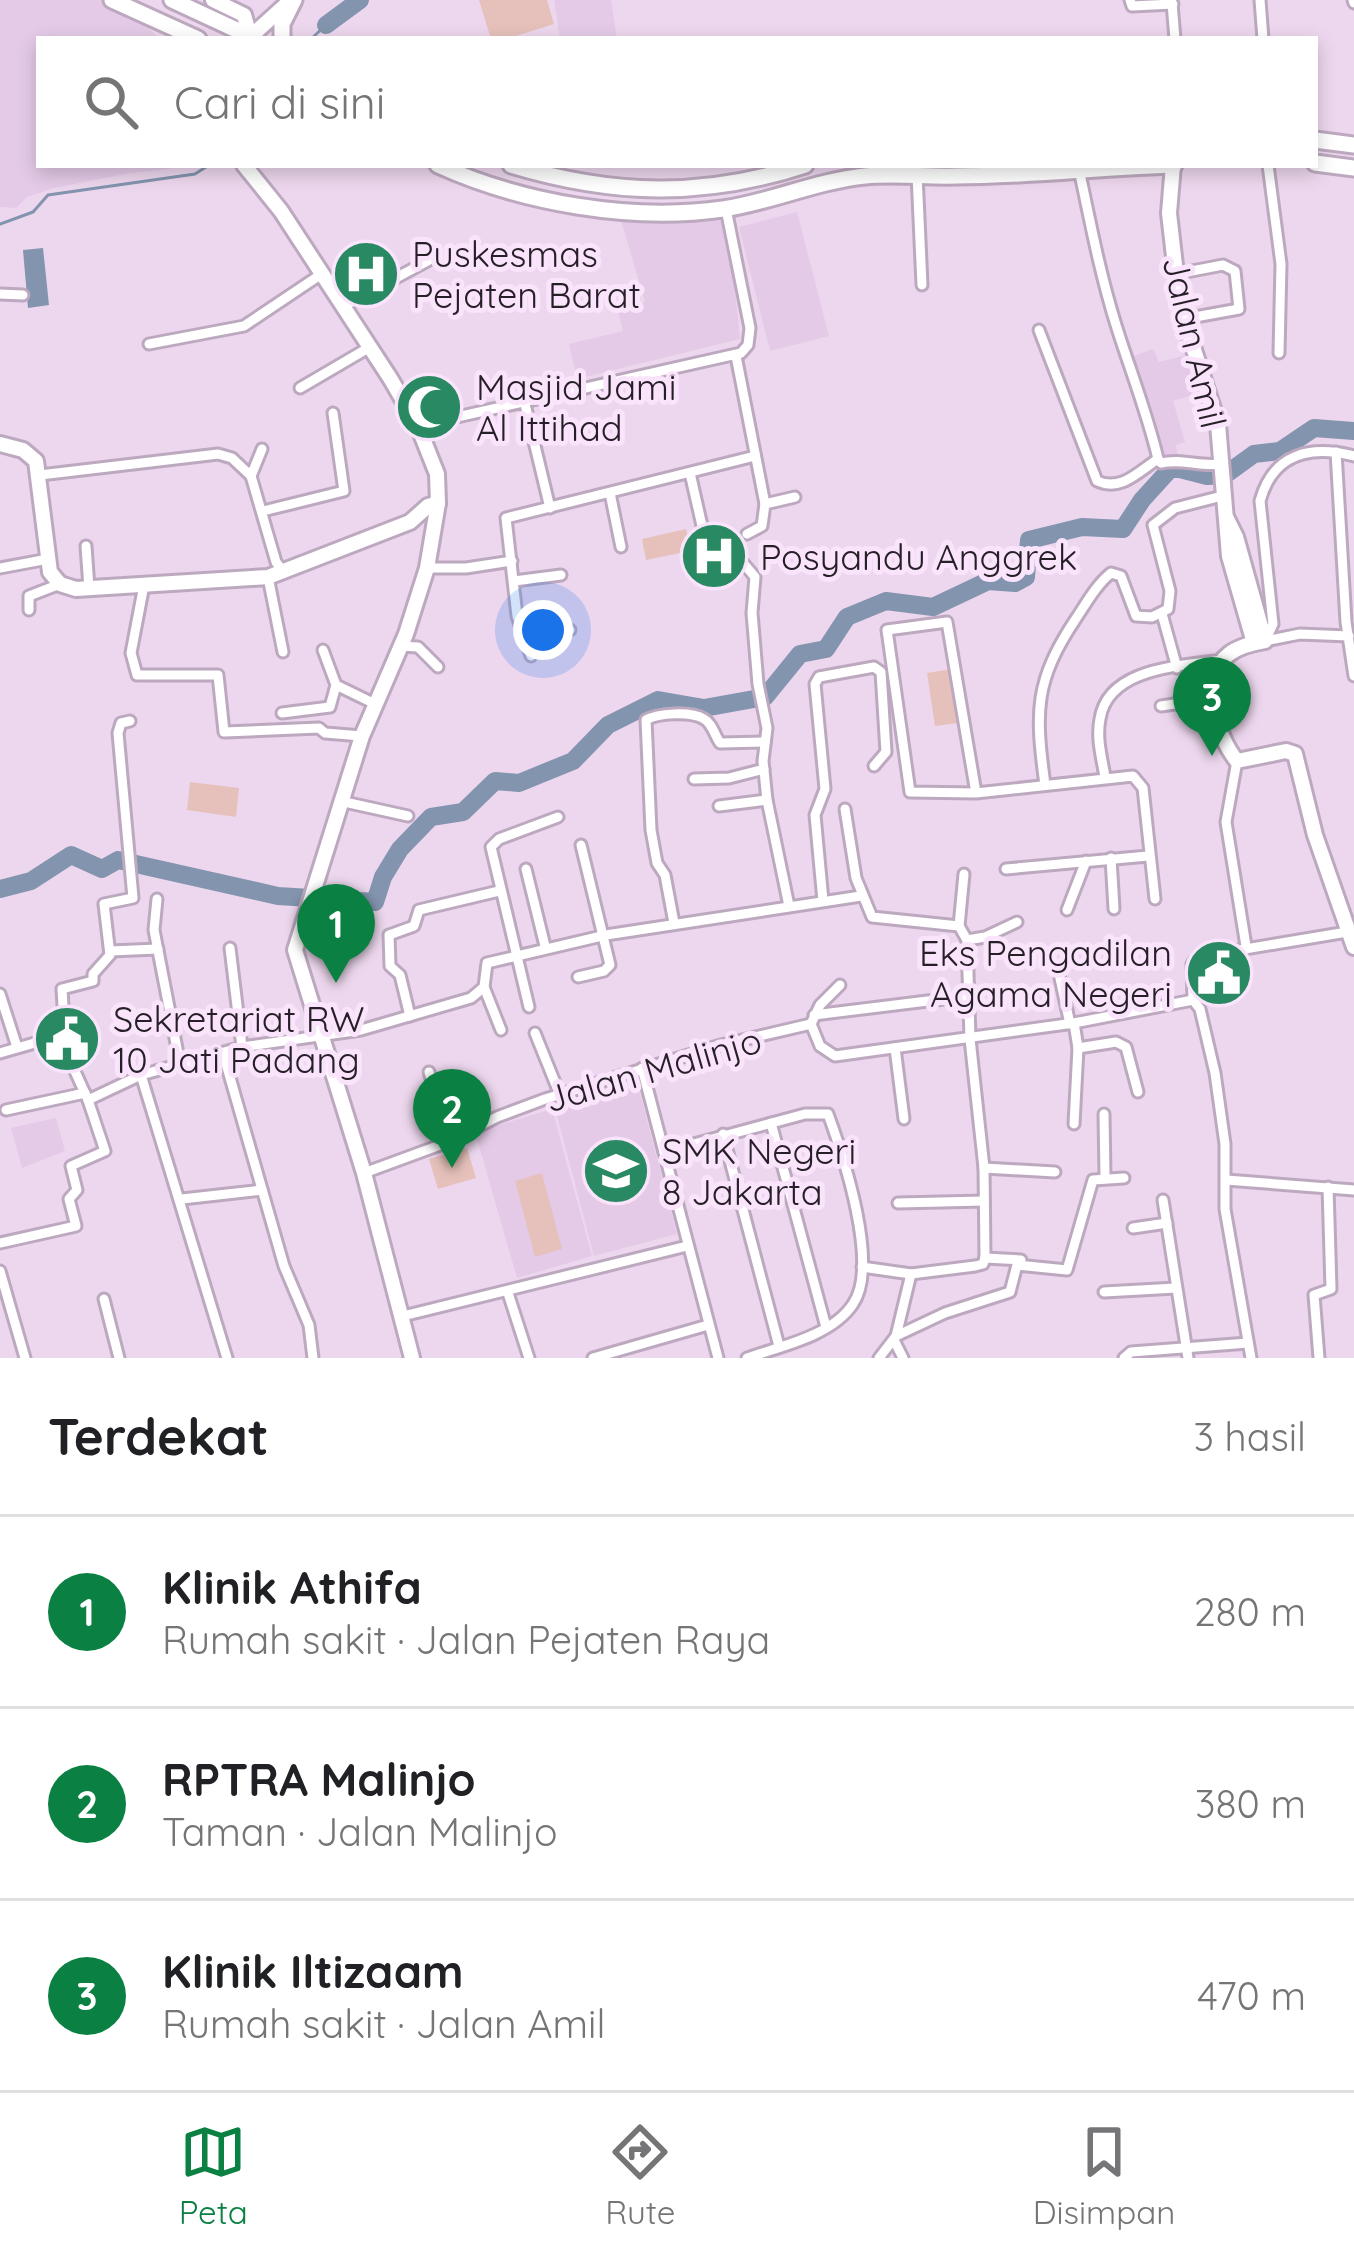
<!DOCTYPE html>
<html lang="id">
<meta charset="utf-8">
<style>
body{margin:0;font-family:Quicksand,sans-serif;background:#f6f6f6;color:#202124}
.you{position:absolute;left:543px;top:630px;width:42px;height:42px;margin:-30px;border:9px solid #fff;border-radius:50%;background:#1a73e8;box-shadow:0 0 0 18px #1a73e833}
.badge{display:grid;place-items:center;width:78px;height:78px;border-radius:50%;background:#0b8043;color:#fff;font-size:39px;font-weight:700}
.pin{position:absolute;translate:-50% -99px;filter:drop-shadow(0 3px 6px #0008)}
.pin::after{content:'';position:absolute;top:63px;width:42px;height:36px;background:inherit;clip-path:polygon(0 0,100% 0,50% 100%)}
.list{margin:0;padding:0;list-style:none}
h2{display:flex;justify-content:space-between;align-items:center;height:156px;margin:0;padding:0 48px;font-size:51px}
h2 small{font-size:39px;font-weight:400;color:#757577}
.list li{display:grid;grid-template-columns:78px 1fr auto;gap:36px;align-items:center;box-sizing:border-box;height:192px;padding:0 48px;border-top:3px solid #e0e0e0}
.list b{display:block;font-size:45px;white-space:nowrap}
.list p{margin:0;font-size:39px;white-space:nowrap;color:#757577}
.list em{font-size:39px;font-style:normal;color:#757577}
.icon{flex:none;width:66px;height:66px;fill:none;stroke:currentColor;stroke-width:2;stroke-linecap:round;stroke-linejoin:round}
.map{position:relative;flex:none;width:1354px;height:1358px;overflow:hidden}
.search{position:absolute;background:#fff;box-shadow:0 6px 18px #0003;left:36px;right:36px;top:36px;height:132px;display:flex;align-items:center;gap:30px;box-sizing:border-box;padding:0 42px;border-radius:0px;color:#757577;font-size:45px}
.sheet{height:732px;background:#fff}
nav{display:flex;justify-content:space-around;align-items:center;box-sizing:border-box;height:168px;border-top:3px solid #e0e0e0;background:#fff;font-size:33px;color:#757577}
nav a{display:grid;justify-items:center;gap:6px}
nav .on{color:#0b8043}
.map>svg:first-child{display:block}
.built{fill:#e4cae7}
.green{fill:#e6c1bb}
.water{fill:#8394ae}
.lines{fill:none;stroke-linecap:round;stroke-linejoin:round}
.stream{stroke:#8394ae;stroke-width:3}
.river{stroke:#8394ae;stroke-width:18}
.street-tunnel{stroke:#c5b2c6;stroke-width:9;stroke-dasharray:9 4.5;stroke-linecap:butt}
.street-casing{stroke:#bda9bf;stroke-width:15}
.secondary-casing{stroke:#bda9bf;stroke-width:20}
.primary-casing{stroke:#bda9bf;stroke-width:21}
.street{stroke:#fff;stroke-width:9}
.secondary{stroke:#fff;stroke-width:14}
.primary{stroke:#fff;stroke-width:15}
.labels{text-anchor:middle;dominant-baseline:central;stroke-width:10;stroke-linejoin:round;paint-order:stroke}
.poi-label{font-size:36px;fill:#271f27;stroke:#fae4fc;text-anchor:start}
.street-label{font-size:36px;fill:#271f27;stroke:#fae4fc}
</style>
<div class="map">
<svg width="1354" height="1358" viewBox="0 0 1354 1358">
<rect width="100%" height="100%" fill="#edd7ee"/>
<g class="built">
<path d="M0,0H103L141,20L159,39H39V165H199L125,174L54,188L27,197L16,208L0,207Z"/>
<path d="M554,0H611L617,39H560Z"/>
<path d="M797,212L829,336L770,351L739,227Z"/>
<path d="M620,217L717,218L723,224L734,280L740,339L577,379L569,344L623,331L618,310L645,302Z"/>
<path d="M1153,349L1159,362L1190,354L1204,392L1173,401L1185,442L1176,445L1178,456L1161,462L1131,357Z"/>
<path d="M638,1086L677,1234L594,1256L555,1108Z"/>
<path d="M552,1109L592,1256L517,1278L475,1132Z"/>
<path d="M56,1118L65,1151L22,1168L11,1128Z"/>
</g>
<g class="green">
<path d="M479,0H547L554,24L506,39H491Z"/>
<path d="M686,529L690,551L646,560L642,539Z"/>
<path d="M952,669L959,723L935,726L927,673Z"/>
<path d="M190,782L239,788L236,817L187,810Z"/>
<path d="M467,1148L476,1178L438,1189L429,1159Z"/>
<path d="M542,1173L562,1249L535,1257L515,1181Z"/>
</g>
<path class="water" d="M43,248L49,305L28,308L23,250Z"/>
<g class="lines">
<g class="stream">
<path d="M311,39L326,25"/>
<path d="M0,224L33,212L48,195L195,174L209,165"/>
</g>
<g class="river">
<path d="M326,25L360,0"/>
<path d="M0,889L31,881L71,855L102,869L118,860L278,896L375,902L383,877L400,849L431,817L463,812L495,781L519,783L573,761L608,725L658,700L704,708L765,697L800,654L826,649L847,617L886,601L933,607L988,581L1015,583L1026,577L1029,540L1082,527L1123,529L1142,500L1172,467L1207,476L1225,475L1254,454L1280,451L1314,428L1354,431"/>
</g>
<path class="street-tunnel" d="M426,424L457,417"/>
<defs>
<g id="street">
<path d="M1130,0L1132,6L1173,4"/>
<path d="M1260,0L1263,39"/>
<path d="M1353,0L1354,3"/>
<path d="M1172,3L1175,39"/>
<path d="M1268,165L1281,264L1279,353"/>
<path d="M1079,169C1090,221 1100,274 1116,325C1130,370 1147,412 1158,459L1161,463C1182,458 1199,467 1220,464"/>
<path d="M917,174L922,285"/>
<path d="M1176,274L1223,265L1235,271L1239,309L1184,319"/>
<path d="M0,294L23,295"/>
<path d="M344,306L433,258"/>
<path d="M1039,330L1097,481C1121,492 1138,472 1158,459"/>
<path d="M149,344L244,326L323,273"/>
<path d="M736,356L765,504"/>
<path d="M300,388L370,347"/>
<path d="M524,400L550,508"/>
<path d="M457,417L741,353L748,345L750,328L726,209"/>
<path d="M262,449L251,476L276,562L284,573"/>
<path d="M1336,452L1346,622L1354,676"/>
<path d="M690,473L705,539L733,551L755,577L752,613L758,684L767,728L763,761L767,800L789,906"/>
<path d="M40,475L218,454L232,458L251,476"/>
<path d="M610,493L621,547"/>
<path d="M263,511L344,491L333,413"/>
<path d="M747,534L762,526L765,504L795,497"/>
<path d="M86,546L89,588"/>
<path d="M0,568L48,559"/>
<path d="M427,568H466L512,561"/>
<path d="M268,577L283,652"/>
<path d="M514,581L561,575"/>
<path d="M144,585L131,653L137,675H218L224,732L319,728L325,733L362,736"/>
<path d="M29,610V596L60,584"/>
<path d="M1162,614L1177,668"/>
<path d="M524,639L570,630"/>
<path d="M1265,641L1273,624L1260,501C1273,453 1311,445 1354,456"/>
<path d="M1265,641L1300,634L1349,636"/>
<path d="M400,646L418,647L438,667"/>
<path d="M323,650L336,685L373,703"/>
<path d="M531,656L517,616L506,518L755,456"/>
<path d="M1161,706L1214,698"/>
<path d="M282,713L330,707L336,685"/>
<path d="M1237,761L1226,822L1246,946"/>
<path d="M1105,777C1102,758 1096,739 1100,719C1108,667 1182,666 1222,660"/>
<path d="M694,779L729,778L764,769"/>
<path d="M1045,785C1035,711 1034,681 1077,617C1087,602 1097,584 1111,573L1121,576L1136,616L1152,617L1168,609L1170,591L1153,525L1175,508L1222,496"/>
<path d="M976,793L947,622L887,630L910,792L976,793L1133,776L1143,788L1155,899"/>
<path d="M340,801L408,816"/>
<path d="M719,806L767,800"/>
<path d="M845,809L856,878L872,917L959,926L967,940"/>
<path d="M1111,858L1114,909"/>
<path d="M526,869L545,946"/>
<path d="M1006,869L1148,856"/>
<path d="M157,899L154,930L180,1064"/>
<path d="M823,901L815,815L825,789L815,684L819,677L874,667L881,672L886,752L874,766"/>
<path d="M1067,910L1086,861"/>
<path d="M674,923L665,875L657,863L651,830L646,720C658,713 691,711 704,719C712,723 715,736 720,743L765,742"/>
<path d="M959,926L964,874"/>
<path d="M967,940L970,1039L984,1168L985,1258"/>
<path d="M967,940L985,937L1017,922"/>
<path d="M230,948L242,1047"/>
<path d="M110,951L158,949"/>
<path d="M578,977L604,971L610,965L581,845"/>
<path d="M1060,978L1070,1024"/>
<path d="M840,985L820,1005L811,1024L820,1046L835,1056L1074,1023L1193,1000"/>
<path d="M484,987L501,1030"/>
<path d="M0,994L17,1047"/>
<path d="M1193,1000L1200,1009L1215,1073L1225,1144V1209L1251,1358"/>
<path d="M1193,1000L1192,964L1197,957L1353,931"/>
<path d="M529,1007L491,847L499,839L558,817"/>
<path d="M814,1015L968,996"/>
<path d="M410,1016L400,975L390,966L389,935L414,926L419,910L499,891"/>
<path d="M535,1033L560,1095"/>
<path d="M59,1036L64,1023L62,989L93,981V974L110,955L104,904L133,898L118,733L121,723L130,721"/>
<path d="M895,1048L904,1119"/>
<path d="M1078,1048L1116,1042L1126,1047L1138,1092"/>
<path d="M0,1053L59,1036L88,1100L141,1075L242,1047L361,1030L471,998L484,987L487,963L606,935L861,896"/>
<path d="M223,1053L284,1266L309,1325L313,1358"/>
<path d="M642,1068L718,1358"/>
<path d="M429,1072L451,1141"/>
<path d="M141,1075L227,1358"/>
<path d="M6,1110L85,1093"/>
<path d="M1104,1114L1105,1177"/>
<path d="M771,1123L826,1327"/>
<path d="M1074,1124L1078,1048L1074,1023"/>
<path d="M723,1134L779,1346"/>
<path d="M664,1152L805,1114H828C843,1155 880,1265 853,1304C832,1336 781,1346 747,1358"/>
<path d="M984,1168L1055,1172"/>
<path d="M364,1173L451,1141L497,1117L545,1099L721,1045L811,1024"/>
<path d="M1226,1180L1354,1190"/>
<path d="M182,1199L262,1190"/>
<path d="M1163,1200L1188,1358"/>
<path d="M898,1203L984,1201"/>
<path d="M1133,1228L1167,1223"/>
<path d="M0,1243L76,1226L69,1199L77,1190L71,1166L105,1151L88,1100"/>
<path d="M985,1258L1021,1260"/>
<path d="M862,1267L911,1274L975,1266L983,1264L985,1258"/>
<path d="M0,1271L25,1358"/>
<path d="M1104,1292L1176,1288"/>
<path d="M508,1293L529,1358"/>
<path d="M104,1299L119,1358"/>
<path d="M403,1316L687,1246"/>
<path d="M896,1336L945,1313L1010,1292L1017,1265L1067,1270L1093,1180L1124,1178"/>
<path d="M894,1340L903,1358"/>
<path d="M593,1358L708,1325"/>
<path d="M879,1358L896,1336L911,1274"/>
<path d="M1124,1358L1131,1352L1248,1343"/>
<path d="M1319,1358L1314,1295L1331,1289L1328,1187"/>
</g>
<g id="secondary">
<path d="M213,0L244,15L250,36"/>
<path d="M248,39L291,0"/>
<path d="M244,165L281,211L390,378L418,426L437,474L438,503L427,568L406,634L362,736L295,950L364,1173L412,1358"/>
<path d="M1173,165L1169,213L1176,274L1184,319L1218,424L1229,556L1254,643"/>
<path d="M0,444L23,450L36,461L50,572L60,584L76,589L268,577L410,522L428,506L438,503"/>
<path d="M1227,519L1236,537L1265,641C1253,643 1238,647 1229,654C1198,678 1217,737 1237,761L1286,751L1295,754L1315,835L1354,947"/>
</g>
<g id="primary">
<path d="M112,0L198,39"/>
<path d="M172,0L256,39"/>
<path d="M282,39V24L294,0"/>
<path d="M1315,140L1354,145"/>
<path d="M1315,163L1354,168"/>
<path d="M438,165C522,203 631,222 723,209C771,202 816,181 865,176C896,173 925,177 956,176C1029,176 1101,167 1174,165"/>
<path d="M511,165C614,196 704,198 805,165"/>
</g>
</defs>
<use href="#street" class="street-casing"/>
<use href="#secondary" class="secondary-casing"/>
<use href="#primary" class="primary-casing"/>
<use href="#street" class="street"/>
<use href="#secondary" class="secondary"/>
<use href="#primary" class="primary"/>
</g>
<defs>
<symbol id="hospital-disc" viewBox="-11 -11 22 22"><circle r="9.5" fill="#298962" stroke="#fae4fc"/><path d="M-5-5h3v3.5h4V-5h3V5h-3V1.5h-4V5h-3Z" fill="#fff"/></symbol>
<symbol id="mosque-disc" viewBox="-11 -11 22 22"><circle r="9.5" fill="#298962" stroke="#fae4fc"/><path d="M3.5-4.9A6 6 0 1 0 3.5 4.9A5 5 0 1 1 3.5-4.9Z" fill="#fff"/></symbol>
<symbol id="civic-disc" viewBox="-11 -11 22 22"><circle r="9.5" fill="#298962" stroke="#fae4fc"/><path d="M-.6-6.5H3V-4.5H.6V-3L4-1V1h2V6H-6V1h2V-1L-.6-3ZM-1.2 2.5V6h2.4V2.5Z" fill="#fff"/></symbol>
<symbol id="school-disc" viewBox="-11 -11 22 22"><circle r="9.5" fill="#298962" stroke="#fae4fc"/><path d="M0-5L7-2L0 1L-7-2ZM-4 1L0 2.5L4 1V4Q0 6-4 4Z" fill="#fff"/></symbol>
</defs>
<g fill-rule="evenodd">
<use href="#hospital-disc" x="328" y="236" width="76" height="76"/>
<use href="#mosque-disc" x="391" y="369" width="76" height="76"/>
<use href="#hospital-disc" x="676" y="518" width="76" height="76"/>
<use href="#civic-disc" x="1181" y="935" width="76" height="76"/>
<use href="#civic-disc" x="29" y="1001" width="76" height="76"/>
<use href="#school-disc" x="578" y="1133" width="76" height="76"/>
</g>
<g class="labels">
<g class="poi-label">
<text x="412" y="253">Puskesmas<tspan x="412" dy="41">Pejaten Barat</tspan></text>
<text x="476" y="386">Masjid Jami<tspan x="476" dy="41">Al Ittihad</tspan></text>
<text x="760" y="556">Posyandu Anggrek</text>
<text x="1172" y="952" text-anchor="end">Eks Pengadilan<tspan x="1172" dy="41">Agama Negeri</tspan></text>
<text x="113" y="1018">Sekretariat RW<tspan x="113" dy="41">10 Jati Padang</tspan></text>
<text x="662" y="1150">SMK Negeri<tspan x="662" dy="41">8 Jakarta</tspan></text>
</g>
<g class="street-label">
<text transform="translate(1195 342) rotate(77)">Jalan Amil</text>
<text transform="translate(653 1069) rotate(-16)">Jalan Malinjo</text>
</g>
</g>
</svg>
<div class="you"></div>
<div class="pin badge" style="left:336px;top:983px">1</div>
<div class="pin badge" style="left:452px;top:1168px">2</div>
<div class="pin badge" style="left:1212px;top:756px">3</div>
<div class="search"><svg class="icon" aria-label="search" viewBox="0 0 24 24"><circle cx="10" cy="10" r="6"/><path d="M15 15l6 6"/></svg>Cari di sini</div>
</div>
<section class="sheet">
<h2>Terdekat<small>3 hasil</small></h2>
<ul class="list">
<li><span class="badge">1</span><div><b>Klinik Athifa</b><p>Rumah sakit · Jalan Pejaten Raya</p></div><em>280 m</em></li>
<li><span class="badge">2</span><div><b>RPTRA Malinjo</b><p>Taman · Jalan Malinjo</p></div><em>380 m</em></li>
<li><span class="badge">3</span><div><b>Klinik Iltizaam</b><p>Rumah sakit · Jalan Amil</p></div><em>470 m</em></li>
</ul>
</section>
<nav>
<a class="on"><svg class="icon" aria-label="map" viewBox="0 0 24 24"><path d="M3 6l6-2 6 2 6-2v14l-6 2-6-2-6 2zM9 4v14M15 6v14"/></svg>Peta</a>
<a><svg class="icon" aria-label="directions" viewBox="0 0 24 24"><path d="M12 3l9 9-9 9-9-9zM9 14v-3h6M13 9l2 2-2 2"/></svg>Rute</a>
<a><svg class="icon" aria-label="saved" viewBox="0 0 24 24"><path d="M7 4h10v16l-5-4-5 4z"/></svg>Disimpan</a>
</nav>
